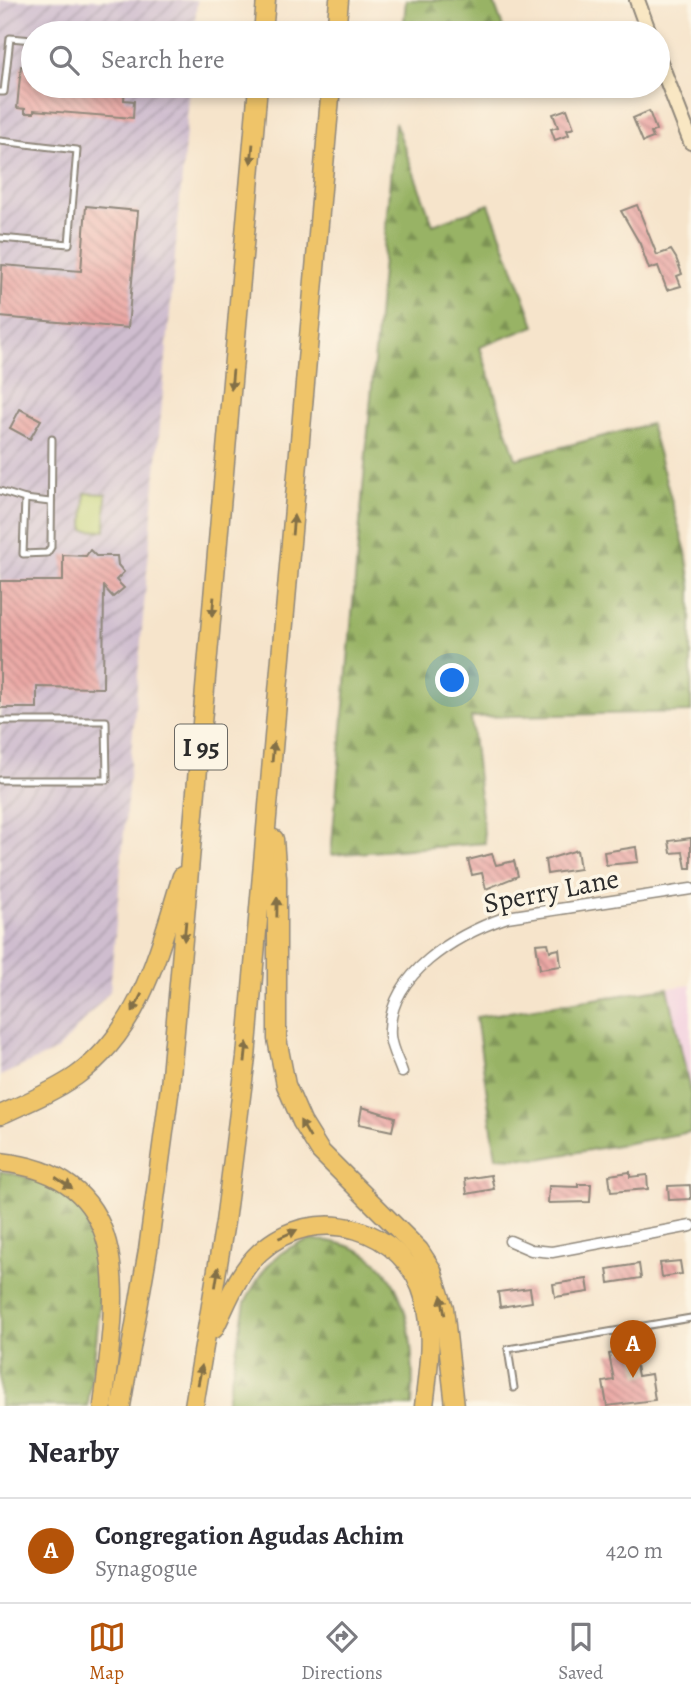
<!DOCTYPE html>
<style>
body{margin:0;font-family:Alegreya,serif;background:#f7f7f7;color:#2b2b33}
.you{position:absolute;left:453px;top:681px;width:24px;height:24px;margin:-18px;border:5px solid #fff;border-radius:50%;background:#1a73e8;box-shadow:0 0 0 10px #1a73e833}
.badge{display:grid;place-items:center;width:46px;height:46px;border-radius:50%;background:#b45309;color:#fff;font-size:23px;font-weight:700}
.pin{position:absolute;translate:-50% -58px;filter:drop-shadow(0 2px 4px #0008)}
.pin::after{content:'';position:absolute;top:37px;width:24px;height:21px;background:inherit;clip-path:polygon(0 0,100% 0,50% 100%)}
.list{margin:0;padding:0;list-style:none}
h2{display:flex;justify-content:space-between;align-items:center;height:91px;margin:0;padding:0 28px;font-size:30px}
h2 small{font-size:23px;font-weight:400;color:#7c7c81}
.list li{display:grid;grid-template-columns:46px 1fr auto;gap:21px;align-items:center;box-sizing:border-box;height:105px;padding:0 28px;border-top:2px solid #e1e1e2}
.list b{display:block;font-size:26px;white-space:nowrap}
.list p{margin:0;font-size:23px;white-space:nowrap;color:#7c7c81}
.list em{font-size:23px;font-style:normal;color:#7c7c81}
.icon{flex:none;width:38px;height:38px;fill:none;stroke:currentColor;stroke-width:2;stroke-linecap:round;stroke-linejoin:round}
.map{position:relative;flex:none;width:691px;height:1406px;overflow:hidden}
.search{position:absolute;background:#fff;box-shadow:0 4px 10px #0003;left:21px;right:21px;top:21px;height:77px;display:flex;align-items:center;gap:18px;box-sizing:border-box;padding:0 24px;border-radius:38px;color:#7c7c81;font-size:26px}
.sheet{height:196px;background:#fff}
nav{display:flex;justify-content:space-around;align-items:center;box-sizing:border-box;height:98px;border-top:2px solid #e1e1e2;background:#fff;font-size:19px;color:#7c7c81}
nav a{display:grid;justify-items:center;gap:4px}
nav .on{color:#b45309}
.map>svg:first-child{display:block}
.built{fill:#f3cfe0}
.industrial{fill:url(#industrial-furrows)}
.green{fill:#c1d173;stroke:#767e4f;stroke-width:2}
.forest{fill:url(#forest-firs);stroke:#626f48;stroke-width:2}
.building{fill:url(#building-back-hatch)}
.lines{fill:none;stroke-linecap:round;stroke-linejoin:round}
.lane-casing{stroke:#90887b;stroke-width:9}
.street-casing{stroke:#90887b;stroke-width:13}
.secondary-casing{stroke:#90887b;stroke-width:18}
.highway-casing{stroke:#90887b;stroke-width:21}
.lane{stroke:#fff;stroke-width:5}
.street{stroke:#fff;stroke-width:10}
.secondary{stroke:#f9e7c3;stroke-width:14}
.highway{stroke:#efc469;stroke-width:18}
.oneway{fill:#837047}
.labels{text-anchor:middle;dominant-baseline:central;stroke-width:7;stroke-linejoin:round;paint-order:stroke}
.shield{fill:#fcf5e5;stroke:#6a6863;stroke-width:2}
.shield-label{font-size:26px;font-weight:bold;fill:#2b2b2b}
.street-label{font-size:28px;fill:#2b2b2b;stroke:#fcf5e5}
</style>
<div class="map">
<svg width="691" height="1406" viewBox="0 0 691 1406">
<defs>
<pattern id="industrial-furrows" width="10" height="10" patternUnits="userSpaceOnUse" patternTransform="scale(1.75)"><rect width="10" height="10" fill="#cfbdcf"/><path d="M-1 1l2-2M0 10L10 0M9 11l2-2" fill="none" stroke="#a89aa8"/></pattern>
<pattern id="forest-firs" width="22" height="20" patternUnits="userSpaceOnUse" patternTransform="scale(1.75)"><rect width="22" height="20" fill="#98b365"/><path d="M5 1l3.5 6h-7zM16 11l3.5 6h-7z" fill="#7c9253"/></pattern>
<pattern id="building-back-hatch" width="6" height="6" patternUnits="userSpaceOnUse" patternTransform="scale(1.75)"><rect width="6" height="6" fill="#eba8a5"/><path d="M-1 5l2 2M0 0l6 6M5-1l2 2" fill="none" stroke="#bf8987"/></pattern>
</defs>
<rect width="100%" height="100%" fill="#fcf5e5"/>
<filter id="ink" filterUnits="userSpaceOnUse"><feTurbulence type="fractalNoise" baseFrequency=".0143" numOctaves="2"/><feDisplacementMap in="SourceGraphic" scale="14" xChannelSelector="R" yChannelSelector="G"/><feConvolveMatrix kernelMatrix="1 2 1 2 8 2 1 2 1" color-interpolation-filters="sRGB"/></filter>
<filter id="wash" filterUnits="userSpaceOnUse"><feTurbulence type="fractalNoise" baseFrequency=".00686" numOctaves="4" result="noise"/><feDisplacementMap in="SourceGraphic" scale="28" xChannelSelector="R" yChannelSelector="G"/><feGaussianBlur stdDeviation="1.57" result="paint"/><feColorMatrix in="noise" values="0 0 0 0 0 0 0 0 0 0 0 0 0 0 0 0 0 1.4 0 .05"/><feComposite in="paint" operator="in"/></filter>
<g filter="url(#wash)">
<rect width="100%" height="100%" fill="#f6e4cb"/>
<path class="built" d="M691,985V1095L668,988Z"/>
<path class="industrial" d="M0,0H197L194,33H33V86H190L110,991L58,1050L0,1076Z"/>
<path class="green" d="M85,493L106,494L105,531L84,530Z"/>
<g class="forest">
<path d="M406,0H493L505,33H403Z"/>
<path d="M395,122L433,225L489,204L535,326L480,347L516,459L650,424L686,552L691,587V712L471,717L485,843L331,855Z"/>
<path d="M668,988L691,1095V1132L539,1159L496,1157L476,1017Z"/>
<path d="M0,1171C23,1176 46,1180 66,1194C122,1234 93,1347 88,1406H0Z"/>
<path d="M310,1240C407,1240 416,1330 412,1406H226L245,1303C260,1272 276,1248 310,1240Z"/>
</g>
<g id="blocks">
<g class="building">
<path d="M21,66L33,67V86H125L124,100L134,101L133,118L34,110V113H25V109L17,108Z"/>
<path d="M567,109L574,128L567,130L569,135L555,140L551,129L558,127L553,114Z"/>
<path d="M649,111L656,130L651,133L653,138L643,142L633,118Z"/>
<path d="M637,205L657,255L671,250L676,258L682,274L677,276L681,286L667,290L658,266L649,269L640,244L621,211Z"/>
<path d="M86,206L138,211L128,328L0,317L2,265L81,271Z"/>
<path d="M20,409L41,420L30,439L10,428Z"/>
<path d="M90,550L96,556H117L118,565L124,572L116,580L124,588L113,597L104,587L103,688L37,687V708H0V581H63V555L86,556Z"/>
<path d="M691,838V868H686L683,852L671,853L669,841Z"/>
<path d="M636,847L638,862L606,865L604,852Z"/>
<path d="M577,850L580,869L547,874L545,860Z"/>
<path d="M492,854L496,865L514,861L518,876L486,889L482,873L472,875L468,860Z"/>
<path d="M548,943L550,951L559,949L561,966L540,969L536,944Z"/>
<path d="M362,1107L395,1117L392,1131L359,1124Z"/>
<path d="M630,1172V1177L647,1175L648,1189L611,1192L609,1175Z"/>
<path d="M491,1175L494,1189L467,1194L465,1179Z"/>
<path d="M578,1184H591L590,1202L548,1203L549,1186L578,1187Z"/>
<path d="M690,1185L691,1199L669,1200L668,1186Z"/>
<path d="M680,1261L682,1274L662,1277L660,1263Z"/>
<path d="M639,1264L641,1278L609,1283L607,1269Z"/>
<path d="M587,1279L589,1292L555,1297L553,1284Z"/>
<path d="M530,1288L532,1302L500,1307L498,1292Z"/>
<path d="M633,1349L638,1376L651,1374L655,1400L607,1406L603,1382L614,1380L609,1354Z"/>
</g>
</g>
</g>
<g filter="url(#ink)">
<use href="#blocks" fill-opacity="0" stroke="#90887b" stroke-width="2"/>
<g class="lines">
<defs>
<g id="lane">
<path d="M0,92H4L10,38L33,40"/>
<path d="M0,141L77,150L69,244L0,238"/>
<path d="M0,491L25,499L23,554L47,553L51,547L52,439"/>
<path d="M25,499L50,502"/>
<path d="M0,721H106L107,780H0"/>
<path d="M514,1388L508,1349L691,1318"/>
</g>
<g id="street">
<path d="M402,1072C398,1060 391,1049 390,1036C386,974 458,934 507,917L691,889"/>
<path d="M510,1241L531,1250L552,1252L691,1226"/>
</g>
<g id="secondary">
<path d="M637,0L649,33"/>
<path d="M658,57L691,142"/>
</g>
<g id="highway">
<path d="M263,33L266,0"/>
<path d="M336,33L339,0"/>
<path d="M274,839L277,878V1039L286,1085L302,1122L320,1151L419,1250L432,1270L444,1308L455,1406"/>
<path d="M0,1115C26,1103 53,1092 76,1076C142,1029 159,949 182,876"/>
<path d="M0,1162C141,1176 115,1305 103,1406"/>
<path d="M214,1329C227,1303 238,1272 260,1252C315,1201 406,1227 425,1300C434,1332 428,1373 424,1406"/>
<path d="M121,1406L148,1250L170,1087L258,86"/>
<path d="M194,1406L225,1222L246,1057L331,86"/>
</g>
</defs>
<use href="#lane" class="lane-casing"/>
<use href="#street" class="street-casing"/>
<use href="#secondary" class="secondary-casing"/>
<use href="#highway" class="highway-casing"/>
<use href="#lane" class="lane"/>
<use href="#street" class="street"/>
<use href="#secondary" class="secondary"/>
<use href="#highway" class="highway"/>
</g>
<defs><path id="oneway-solid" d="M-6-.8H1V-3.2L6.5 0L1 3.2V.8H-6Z" transform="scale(1.75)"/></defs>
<g class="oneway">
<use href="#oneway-solid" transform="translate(252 154) rotate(95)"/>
<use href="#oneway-solid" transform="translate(232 380) rotate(95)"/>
<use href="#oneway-solid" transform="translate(293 525) rotate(-85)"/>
<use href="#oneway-solid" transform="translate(213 607) rotate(95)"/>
<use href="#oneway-solid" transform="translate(273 752) rotate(-85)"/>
<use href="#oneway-solid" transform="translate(277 907) rotate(-89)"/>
<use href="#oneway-solid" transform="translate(185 931) rotate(95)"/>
<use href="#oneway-solid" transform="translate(137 1003) rotate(117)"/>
<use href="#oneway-solid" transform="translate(246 1052) rotate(-84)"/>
<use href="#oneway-solid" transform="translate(305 1129) rotate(-120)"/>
<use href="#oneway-solid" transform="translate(64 1183) rotate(34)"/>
<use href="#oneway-solid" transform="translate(288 1234) rotate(-24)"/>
<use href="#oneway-solid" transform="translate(217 1277) rotate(-81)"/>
<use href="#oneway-solid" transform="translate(443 1305) rotate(-100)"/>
<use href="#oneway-solid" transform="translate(200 1375) rotate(-79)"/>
</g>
</g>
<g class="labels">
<rect class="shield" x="175" y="724.5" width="52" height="45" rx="5"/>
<g class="shield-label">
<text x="201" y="747">I 95</text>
</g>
<g class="street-label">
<text transform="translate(551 891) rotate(-11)">Sperry Lane</text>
</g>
</g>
</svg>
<div class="you"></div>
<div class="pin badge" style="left:633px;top:1378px">A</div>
<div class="search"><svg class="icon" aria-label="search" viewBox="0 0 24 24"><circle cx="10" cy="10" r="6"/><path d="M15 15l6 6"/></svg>Search here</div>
</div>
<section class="sheet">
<h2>Nearby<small></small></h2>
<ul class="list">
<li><span class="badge">A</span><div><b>Congregation Agudas Achim</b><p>Synagogue</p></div><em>420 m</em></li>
</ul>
</section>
<nav>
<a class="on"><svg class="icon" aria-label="map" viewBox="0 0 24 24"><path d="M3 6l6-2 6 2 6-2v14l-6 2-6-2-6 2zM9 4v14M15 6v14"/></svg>Map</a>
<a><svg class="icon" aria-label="directions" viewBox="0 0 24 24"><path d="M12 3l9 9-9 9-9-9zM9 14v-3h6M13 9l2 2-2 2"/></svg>Directions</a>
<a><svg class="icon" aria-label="saved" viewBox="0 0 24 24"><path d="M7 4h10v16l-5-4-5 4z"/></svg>Saved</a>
</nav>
